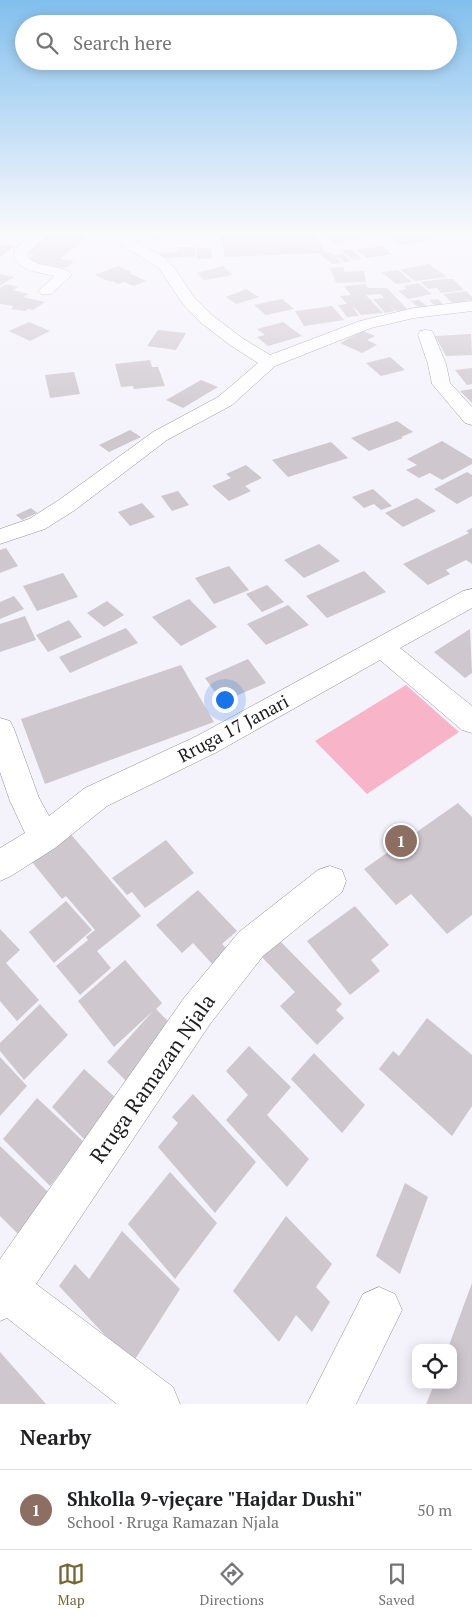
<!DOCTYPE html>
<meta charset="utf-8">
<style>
body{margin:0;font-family:"PT Serif",serif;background:#f6f6f6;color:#202124}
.controls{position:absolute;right:15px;bottom:15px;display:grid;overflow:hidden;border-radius:10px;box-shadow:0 2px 12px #0003}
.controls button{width:45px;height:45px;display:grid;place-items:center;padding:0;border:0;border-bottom:1px solid #e0e0e0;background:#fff;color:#202124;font:25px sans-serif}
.you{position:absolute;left:224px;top:699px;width:18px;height:18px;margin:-12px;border:4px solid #fff;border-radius:50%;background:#1a73e8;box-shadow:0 0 0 8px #1a73e833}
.badge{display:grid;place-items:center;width:32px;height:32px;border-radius:50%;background:#756634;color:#fff;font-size:16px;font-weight:700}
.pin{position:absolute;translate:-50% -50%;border:2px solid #fff;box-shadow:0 1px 5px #0006}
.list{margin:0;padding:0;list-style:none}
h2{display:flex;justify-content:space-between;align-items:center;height:65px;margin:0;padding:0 20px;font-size:21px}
h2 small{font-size:16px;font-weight:400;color:#757577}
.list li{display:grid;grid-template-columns:32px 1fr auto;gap:15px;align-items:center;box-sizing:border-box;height:80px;padding:0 20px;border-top:1px solid #e0e0e0}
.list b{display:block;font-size:19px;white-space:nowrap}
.list p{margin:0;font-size:16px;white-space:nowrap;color:#757577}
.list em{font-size:16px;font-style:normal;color:#757577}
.icon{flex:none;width:28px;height:28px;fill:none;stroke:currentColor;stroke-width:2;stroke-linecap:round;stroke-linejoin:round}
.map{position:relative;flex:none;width:472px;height:1404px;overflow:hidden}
.search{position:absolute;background:#fff;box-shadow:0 2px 12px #0003;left:15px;right:15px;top:15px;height:55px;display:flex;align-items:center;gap:12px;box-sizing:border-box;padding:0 18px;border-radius:28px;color:#757577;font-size:19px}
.sheet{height:145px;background:#fff}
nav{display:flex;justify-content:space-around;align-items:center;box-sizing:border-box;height:70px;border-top:1px solid #e0e0e0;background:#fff;font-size:14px;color:#757577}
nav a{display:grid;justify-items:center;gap:2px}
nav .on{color:#756634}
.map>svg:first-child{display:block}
.green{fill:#f8b5ca}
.building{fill:#cec7ce}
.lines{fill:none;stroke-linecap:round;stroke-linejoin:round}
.minor-casing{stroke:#929098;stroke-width:1}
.minor{fill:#fff;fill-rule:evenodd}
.labels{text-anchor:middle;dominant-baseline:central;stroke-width:4.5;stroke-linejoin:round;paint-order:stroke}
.street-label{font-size:18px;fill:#1d1d20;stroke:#fff}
.near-street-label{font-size:21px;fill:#1d1d20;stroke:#fff}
</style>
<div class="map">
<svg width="472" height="1404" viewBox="0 0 472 1404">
<rect width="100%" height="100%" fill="#f4f2fb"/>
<path class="green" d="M406,685L459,732L367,794L315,741Z"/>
<g class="building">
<path d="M48,234H90L60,259L74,261L66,268L25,262L34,254L23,253Z"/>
<path d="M149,234H163L167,237L155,240Z"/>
<path d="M316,234L325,253L225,257L220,235Z"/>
<path d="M322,234H355L360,238L334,244Z"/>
<path d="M383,234H396V237L426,234L433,240L400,245Z"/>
<path d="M0,244L15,246L0,257Z"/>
<path d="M382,246L392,254L366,258L356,250Z"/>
<path d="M177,247H195L196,256L163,258L160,253L177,252Z"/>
<path d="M197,248H211L212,258L197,259Z"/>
<path d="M351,249L362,259L353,260L342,251Z"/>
<path d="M330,252L342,263L332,264L320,254Z"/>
<path d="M342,253L351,261L344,262L334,255Z"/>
<path d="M429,264L447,277L415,281L400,270Z"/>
<path d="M119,266L131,272L129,273L146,281L134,286L124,282L118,284L112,281L110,282L95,275Z"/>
<path d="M223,266L233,275L204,280L197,273Z"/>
<path d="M343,267L345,272L364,271L366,282L336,283L330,268Z"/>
<path d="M398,270L412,282L396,284L382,272Z"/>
<path d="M0,274L14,277L0,286Z"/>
<path d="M442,279H453L464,290L441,293L437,288L428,289L421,282Z"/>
<path d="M418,283L432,294L408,299L398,291L407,289L403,286Z"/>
<path d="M6,284L18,287L13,290L29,294L23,297L45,302L33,310L28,309L25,311L11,309L14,306L0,304V288Z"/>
<path d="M365,284L368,288H387L408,310L396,311L388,304L395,311L385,313L373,299L384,298L380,294L366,295L383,313L361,315L354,307H353L359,316L347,317L338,305L347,304L340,296L351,295L344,286Z"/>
<path d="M246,289L259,297L236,304L226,297Z"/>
<path d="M466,291L472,297V300L464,301L466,303L460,304L457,302L452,303L443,294Z"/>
<path d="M282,299L294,309L266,315L254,305Z"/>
<path d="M438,299L444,305L435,306L429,300Z"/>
<path d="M419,300L427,306L419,308L411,301Z"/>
<path d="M332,306L344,320L304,326L295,311Z"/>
<path d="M29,322L50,331L30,341L9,331Z"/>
<path d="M283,322L302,336L268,346L257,337L265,335L257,329Z"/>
<path d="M158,330L186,333L176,350L147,346Z"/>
<path d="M363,331L375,336L367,340L377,345L362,353L340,343Z"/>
<path d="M471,334L472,355L446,356L435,336Z"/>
<path d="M390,357L405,370L381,376L366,363Z"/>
<path d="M150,360L152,367H158L165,386L134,389L133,386L121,387L115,364Z"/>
<path d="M472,368V384L467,385L455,370Z"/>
<path d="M74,372L80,394L50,398L45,375Z"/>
<path d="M201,380L218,387L183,408L166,400Z"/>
<path d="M472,389V403L460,391Z"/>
<path d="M397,421L413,432L401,437L403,438L369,451L351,438Z"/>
<path d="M130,430L141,437L109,452L99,445Z"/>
<path d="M442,441L472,459V464L442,480L430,473L419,478L406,470L417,465L407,459Z"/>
<path d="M331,442L348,458L288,477L272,460Z"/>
<path d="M246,465L262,478L245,486L251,491L229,501L212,486L231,478L226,474Z"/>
<path d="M467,472L472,475V496L457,504L434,489Z"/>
<path d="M373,489L392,506L381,510L374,504L364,508L352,497Z"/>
<path d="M178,491L189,505L172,511L161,496Z"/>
<path d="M417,498L436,511L403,527L385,513Z"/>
<path d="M142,503L155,517L130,526L118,512Z"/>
<path d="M31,508L37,513L22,520L16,515Z"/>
<path d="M472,528V564L466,560L446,570L450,574L428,585L403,564L469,533L466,531Z"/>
<path d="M319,544L340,561L304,578L284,560Z"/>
<path d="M6,548L18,566L0,573V550Z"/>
<path d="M229,566L249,590L214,604L195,578Z"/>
<path d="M364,571L386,592L327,618L306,596Z"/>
<path d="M63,573L78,597L37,611L23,586Z"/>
<path d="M267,585L284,602L262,612L246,594Z"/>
<path d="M14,596L24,609L0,619V602Z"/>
<path d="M189,599L217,627L181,646L152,617Z"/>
<path d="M107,601L124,615L104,627L87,613Z"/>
<path d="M288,605L309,625L266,645L247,624Z"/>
<path d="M25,616L36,640L0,652V624Z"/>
<path d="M69,620L82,637L48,652L36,635Z"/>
<path d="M126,628L138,643L70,673L59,657Z"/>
<path d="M470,629L472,673L465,678L434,652Z"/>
<path d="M248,659L266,683L222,702L205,678Z"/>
<path d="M181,665L214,722L45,784L21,719Z"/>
<path d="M458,803L472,817V915L447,934L411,894L396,905L364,869Z"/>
<path d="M68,831L141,916L97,951L111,968L80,995L56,966L88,940L86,937L95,930L66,896L62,899L32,862Z"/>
<path d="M166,840L194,873L145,908L132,892L127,895L112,878Z"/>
<path d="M198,890L237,931L222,944L230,952L214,966L193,943L182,953L156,925Z"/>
<path d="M66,901L92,930L54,963L29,932Z"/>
<path d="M355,906L389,945L371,960L380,971L350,995L307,941Z"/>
<path d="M0,929L20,950L6,963L39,1000L17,1021L0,1001Z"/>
<path d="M278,939L342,1004L336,1010L344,1018L317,1045L280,1006L295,992L260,955Z"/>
<path d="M125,960L162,1003L156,1009L175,1028L128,1083L107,1062L153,1011L114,1047L78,1001Z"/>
<path d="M40,1004L68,1035L24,1080L0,1051V1043Z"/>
<path d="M427,1018L472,1055V1106L452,1136L379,1069L393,1051L399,1056Z"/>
<path d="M249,1046L291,1087L267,1115L309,1159L287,1187L226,1120L248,1095L226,1071Z"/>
<path d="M314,1053L365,1105L342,1133L291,1079Z"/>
<path d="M0,1057L27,1086L0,1116Z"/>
<path d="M84,1069L117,1099L85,1140L52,1107Z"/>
<path d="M193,1094L256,1162L215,1213L158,1147L178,1123L172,1117Z"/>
<path d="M37,1098L84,1142L50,1186L3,1139Z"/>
<path d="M0,1146L50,1194L19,1235L0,1216Z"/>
<path d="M170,1172L217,1223L175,1279L128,1224Z"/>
<path d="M405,1183L428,1197L400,1274L376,1256Z"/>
<path d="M286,1216L332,1264L316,1287L330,1302L312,1332L296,1315L279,1342L233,1291Z"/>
<path d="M122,1231L180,1289L132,1364L59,1286L75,1264L89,1279Z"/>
<path d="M472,1283V1404H426L434,1385H453V1348H448Z"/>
<path d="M0,1352L46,1404H0Z"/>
</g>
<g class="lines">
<defs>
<g id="minor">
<path d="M33,234H49L27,253C31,271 63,262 72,275L51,294H41L38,291L55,276C40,272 21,272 14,257L15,249Z"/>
<path d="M104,234H122L163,257L173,266L194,297L212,315L242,338L270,355L360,321L414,308L472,301V311L414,318L371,328L275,366L232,405L167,440L75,510L45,529L0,544V529L29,519L59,500L153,432L218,397L258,363L230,345L200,322L182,303L159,268Z"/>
<path d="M426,330L432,331L434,335L446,364L450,383L472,407V425L465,423L432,384L428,364L418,335L420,331Z"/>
<path d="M472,589V608L400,648L472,706V733L462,730L380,660L217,752L107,806L55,848L11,876L0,881V848L25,833L10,801L0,772V718L10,721L14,729L39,798L49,816L85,788L197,736L463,591Z"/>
<path d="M330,866L342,870L346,881L342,892L263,956L210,1024L36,1284L173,1387L180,1404H117L7,1318L0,1321V1259L184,998L239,932L318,870Z"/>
<path d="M379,1287L395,1294L402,1310L356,1404H307L363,1294Z"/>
</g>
</defs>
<use href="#minor" class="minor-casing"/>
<use href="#minor" class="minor"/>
</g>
<linearGradient id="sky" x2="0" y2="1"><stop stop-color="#82bfed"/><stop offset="0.54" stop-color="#faf9fd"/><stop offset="1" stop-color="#faf9fd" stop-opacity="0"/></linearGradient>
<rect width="472" height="431" fill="url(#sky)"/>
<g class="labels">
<g class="street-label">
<text transform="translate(233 728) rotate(-28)">Rruga 17 Janari</text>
</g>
<g class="near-street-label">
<text transform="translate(152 1078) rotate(-55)">Rruga Ramazan Njala</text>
</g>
</g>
</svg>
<div class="controls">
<button><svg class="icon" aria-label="locate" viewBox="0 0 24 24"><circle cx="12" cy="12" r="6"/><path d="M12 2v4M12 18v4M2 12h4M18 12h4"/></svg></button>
</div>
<div class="you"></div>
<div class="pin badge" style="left:401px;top:841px;background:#8d6e63">1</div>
<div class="search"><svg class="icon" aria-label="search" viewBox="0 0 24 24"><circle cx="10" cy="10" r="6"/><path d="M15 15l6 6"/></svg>Search here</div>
</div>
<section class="sheet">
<h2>Nearby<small></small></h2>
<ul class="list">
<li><span class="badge" style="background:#8d6e63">1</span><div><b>Shkolla 9-vjeçare &quot;Hajdar Dushi&quot;</b><p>School · Rruga Ramazan Njala</p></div><em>50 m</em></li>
</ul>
</section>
<nav>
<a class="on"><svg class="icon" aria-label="map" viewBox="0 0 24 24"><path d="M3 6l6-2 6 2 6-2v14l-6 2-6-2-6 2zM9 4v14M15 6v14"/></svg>Map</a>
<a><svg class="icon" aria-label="directions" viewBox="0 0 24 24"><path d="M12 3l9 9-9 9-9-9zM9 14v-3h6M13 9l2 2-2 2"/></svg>Directions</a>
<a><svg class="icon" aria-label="saved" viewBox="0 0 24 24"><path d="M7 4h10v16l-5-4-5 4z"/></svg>Saved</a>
</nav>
